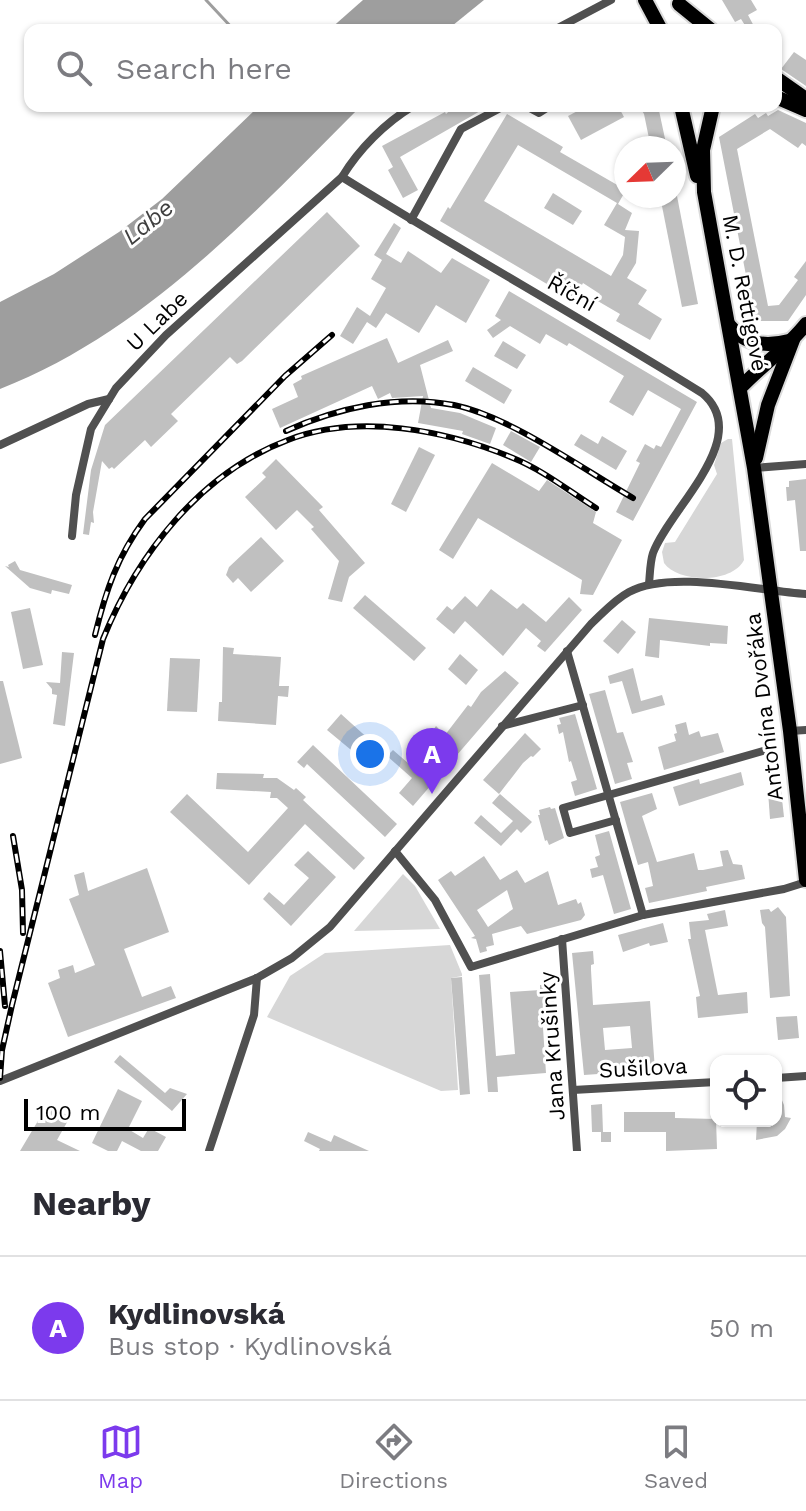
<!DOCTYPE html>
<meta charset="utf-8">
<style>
body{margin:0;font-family:"Work Sans",sans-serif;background:#f2f2f3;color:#2b2b33}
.controls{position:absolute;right:24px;bottom:24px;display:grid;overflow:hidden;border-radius:16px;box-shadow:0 2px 6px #0004}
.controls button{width:72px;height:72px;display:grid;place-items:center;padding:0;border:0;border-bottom:2px solid #e1e1e2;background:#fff;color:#2b2b33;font:40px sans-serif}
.compass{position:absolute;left:614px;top:136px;width:72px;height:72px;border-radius:50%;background:#fff;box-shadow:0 2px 6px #0004;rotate:247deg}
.scale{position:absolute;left:24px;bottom:20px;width:162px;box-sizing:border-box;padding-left:8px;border:4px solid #000;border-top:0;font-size:22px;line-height:28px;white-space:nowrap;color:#000;-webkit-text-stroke:6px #fff;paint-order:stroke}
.you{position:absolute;left:370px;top:754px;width:28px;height:28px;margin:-20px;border:6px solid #fff;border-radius:50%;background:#1a73e8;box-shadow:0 0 0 12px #1a73e833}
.badge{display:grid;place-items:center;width:52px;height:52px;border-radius:50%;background:#7c3aed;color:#fff;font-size:26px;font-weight:700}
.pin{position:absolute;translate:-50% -66px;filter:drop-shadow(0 2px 4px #0008)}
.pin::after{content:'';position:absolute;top:42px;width:28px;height:24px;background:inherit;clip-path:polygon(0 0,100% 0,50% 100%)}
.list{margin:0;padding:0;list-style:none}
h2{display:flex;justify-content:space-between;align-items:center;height:104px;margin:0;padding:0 32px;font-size:34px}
h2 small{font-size:26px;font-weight:400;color:#7c7c81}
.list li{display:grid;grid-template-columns:52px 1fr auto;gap:24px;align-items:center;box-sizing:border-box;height:144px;padding:0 32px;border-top:2px solid #e1e1e2}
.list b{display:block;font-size:30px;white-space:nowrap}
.list p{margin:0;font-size:26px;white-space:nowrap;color:#7c7c81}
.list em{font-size:26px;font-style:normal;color:#7c7c81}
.icon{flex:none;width:44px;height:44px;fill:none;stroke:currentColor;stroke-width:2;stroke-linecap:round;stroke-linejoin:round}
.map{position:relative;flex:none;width:806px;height:1151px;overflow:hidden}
.search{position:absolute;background:#fff;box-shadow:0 2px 6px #0004;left:24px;right:24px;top:24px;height:88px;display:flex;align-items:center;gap:20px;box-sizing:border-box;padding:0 28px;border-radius:16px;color:#7c7c81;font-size:30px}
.sheet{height:248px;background:#fff}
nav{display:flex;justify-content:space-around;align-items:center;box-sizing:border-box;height:112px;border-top:2px solid #e1e1e2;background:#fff;font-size:22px;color:#7c7c81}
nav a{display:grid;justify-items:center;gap:4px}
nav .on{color:#7c3aed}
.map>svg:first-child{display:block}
.green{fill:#d7d7d7}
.water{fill:#9e9e9e}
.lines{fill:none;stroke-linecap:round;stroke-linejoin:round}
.stream{stroke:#9e9e9e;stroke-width:3}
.building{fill:#c0c0c0;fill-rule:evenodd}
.primary-casing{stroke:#dbdbdb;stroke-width:18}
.minor{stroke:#505050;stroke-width:8}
.primary{stroke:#000;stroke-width:14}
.rail-casing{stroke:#000;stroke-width:6}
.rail{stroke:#fff;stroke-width:3;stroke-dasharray:9;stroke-linecap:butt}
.labels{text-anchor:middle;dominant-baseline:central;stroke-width:6;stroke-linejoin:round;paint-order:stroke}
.street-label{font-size:22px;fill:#000;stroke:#fff}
.water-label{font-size:24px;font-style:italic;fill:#3f3f3f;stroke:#fff}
</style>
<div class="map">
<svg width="806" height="1151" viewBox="0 0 806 1151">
<rect width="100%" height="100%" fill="#fff"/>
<g class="green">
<path d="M728,439H732L744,560C732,584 678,583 664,563L662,552L665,543L675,542L717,474L714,465L721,443Z"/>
<path d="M403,874L415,886L440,929L354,931Z"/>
<path d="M450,945L462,974V976L451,978L458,1090L441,1091L267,1017L290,976L325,953Z"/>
</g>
<g class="water">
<path d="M363,0H484L447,30H329Z"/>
<path d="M259,106H361C254,213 144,333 0,389V302L54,274L119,232L162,199Z"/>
</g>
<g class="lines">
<path class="stream" d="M206,0L234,30"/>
</g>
<g class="building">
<path d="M722,0H751L757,10L748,15L756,30H748L741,19L735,22Z"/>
<path d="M794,52L806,60V86L781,69Z"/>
<path d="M455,106H489L400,157L418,190L403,198L388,170L393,167L382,146L445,112L446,114Z"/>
<path d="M587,106H618L624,117L581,140L568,116Z"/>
<path d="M639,106H658L667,148H651L644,114Z"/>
<path d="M778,110L806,123V146L802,143L798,148L770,129L737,149L768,306L779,305L798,280L794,277L806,261V295L788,321H752L749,306H752L719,137L755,114L758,118L766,113L768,116Z"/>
<path d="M507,114L563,147L560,152L626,190L618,204L632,213L625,230L639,231L636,263L627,278L647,290L638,304L662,319L650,340L616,321L620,314L596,300L600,294L583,283L574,300L440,221L448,207L450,209ZM518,145L617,203L604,225L625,237L623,255L611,276L484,201Z"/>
<path d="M553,193L582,211L573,225L544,208Z"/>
<path d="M660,196H677L698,304L682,307Z"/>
<path d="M327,212L360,246L242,361L237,364L230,357L171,414L178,421L151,447L145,440L114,469L112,467L109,469L102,461L93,512L94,523L91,522L89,535L83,534L91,470L105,425Z"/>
<path d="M394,223L401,228L386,254L401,263L408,251L441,273L452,258L490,280L466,323L436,305L419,333L386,313L376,328L367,322L353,344L340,336L357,307L370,316L386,288L371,279L382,260L374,255Z"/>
<path d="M509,291L697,402L633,521L616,512L640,463L636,461L645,444L654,449L656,445L661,447L681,409L648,390L633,416L609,402L624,376L569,343L567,346L546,334L540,344L510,326L493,338L487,330L501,320L495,316Z"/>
<path d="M387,338L398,363L448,340L453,351L420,365L431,408L460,413L496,428L490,444L462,434L463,431L418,423L423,396L392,398L390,393L378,399L372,386L280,428L272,409L298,397L293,384L302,379L301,376Z"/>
<path d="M503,341L526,355L517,369L494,356Z"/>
<path d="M473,367L512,390L504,404L465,381Z"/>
<path d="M511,431L540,447L531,462L503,445Z"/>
<path d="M581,434L598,444L602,436L627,451L616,470L574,445Z"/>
<path d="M419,447L435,455L406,512L391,504Z"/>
<path d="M276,459L323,507L319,510L365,563L349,577L342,602L328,599L339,561L311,529L314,527L297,510L276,530L245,497L266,477L262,473Z"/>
<path d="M492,463L539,491L547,480L596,512L593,523L622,540L593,595L580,594L582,580L478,518L453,559L439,550Z"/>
<path d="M806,479V551H800L795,500L787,501L786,487H789V481Z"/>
<path d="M261,537L284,561L251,592L238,578L233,583L226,575L229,567Z"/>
<path d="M15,561L20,570L72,585L69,594L52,590L51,594L30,588L5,566L9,567L8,565Z"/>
<path d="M491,589L517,609L523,603L546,622L569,597L582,610L545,652L537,646L541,641L526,628L503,656L465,621L454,634L436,619L447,606L452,610L465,596L477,607Z"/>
<path d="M365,595L426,648L414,661L353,608Z"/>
<path d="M30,608L43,665L23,669L11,612Z"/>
<path d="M649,618L728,626L727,644L710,643V646L660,640L659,658L645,656Z"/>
<path d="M622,620L636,632L618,654L603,641Z"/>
<path d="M223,647L234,648L233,654L281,657L279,686H289L288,697L278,696L276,725L218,721L219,702H222Z"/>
<path d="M62,652L74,653L65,726L53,724L57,695L52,694V689L46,682L60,683Z"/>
<path d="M460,654L478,670L466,685L448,669Z"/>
<path d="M170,658L200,659L197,712L167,711Z"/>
<path d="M633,668L641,701L662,695L665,705L632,714L622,681L610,684L608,676Z"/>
<path d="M505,671L519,683L413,806L399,793L412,778L387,756L393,750L416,770L428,756L415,745L422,737L426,740L436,726L445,735L468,705L471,707L481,692Z"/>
<path d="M0,681H3L22,758L0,764Z"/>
<path d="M605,690L617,733L623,732L633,762L627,763L632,779L615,784L589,694Z"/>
<path d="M341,714L372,742L366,749L380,762L374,769L327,730Z"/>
<path d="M575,714L597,789L575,796L571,782L577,780L571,761L569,762L563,732L559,734L557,725L561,724L559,718Z"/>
<path d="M686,722L689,735L699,731L701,737L718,733L724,752L664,770L658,747L676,741L674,734L677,733L675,725Z"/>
<path d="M525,733L541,749L533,757L531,756L523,763L499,794L483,780Z"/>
<path d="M313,745L397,824L385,837L307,764L304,768L297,762Z"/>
<path d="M741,772L744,785L679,806L673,787L699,779L700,784Z"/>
<path d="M217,773L264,774L263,778H277L294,790L296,788L306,797L303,800L365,858L354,870L305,824L249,885L170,812L187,794L248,852L288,808L277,798H270L271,792L216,789Z"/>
<path d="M781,790L784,817L770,819L768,791Z"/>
<path d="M652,793L657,809L642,816L657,862L694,853L698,870H703L723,866L720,851L728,850L733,864L742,865L745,879L706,887L707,891L649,903L645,888L653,886L648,862L638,865L620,802Z"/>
<path d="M500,794L532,822L521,833L517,829L501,846L474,823L481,815L501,833L513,821L492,803Z"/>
<path d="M550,807L551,809L555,808L564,838L549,845L547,840L545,841L538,815H540L539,810Z"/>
<path d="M609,831L631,909L614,914L603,875L592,878L590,869L598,867L595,857L600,855L595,835Z"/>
<path d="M308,851L336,877L291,926L263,899L269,892L284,905L309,878L294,865Z"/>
<path d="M484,856L500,880L517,870L525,883L548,871L558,905L576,899L578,904L581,902L585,915L581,920L527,934L521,926L492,934L494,945L486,947L487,951L480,953L476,939L471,938L475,936L438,880L451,871L455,876ZM507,890L513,909L488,927L477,910Z"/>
<path d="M147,868L169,932L124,949L142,997L171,986L176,998L68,1037L48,983L60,978L58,970L73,965L75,973L95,965L69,899L79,895L74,875L84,872L88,891Z"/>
<path d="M778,907L786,917L790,996L770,998L765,927L762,923L760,910L769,909L771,912Z"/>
<path d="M725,910L728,926L705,930L718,995L747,992L748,1013L698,1018L696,997L700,996L688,939H691L689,922L709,920L707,914Z"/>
<path d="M663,923L668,942L650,946L649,943L623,952L618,935Z"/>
<path d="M593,951L594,964L591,965V970L593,1005L650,1001L655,1070L584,1075L572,953ZM630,1026L632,1048L605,1050L603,1028Z"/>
<path d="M490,974L496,1056L515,1054L510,992L540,990V985L552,984L555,1012L542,1013L546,1073L497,1077L498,1092H488L479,975Z"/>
<path d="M462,977L470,1094L460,1095L451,978Z"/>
<path d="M797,1016L799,1038L778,1040L776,1017Z"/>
<path d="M120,1055L165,1093L170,1088L187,1094L172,1111L114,1062Z"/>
<path d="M776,1086L784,1105L785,1117L791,1118L785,1129L777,1136L756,1140L757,1121H776Z"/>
<path d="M118,1089L142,1101L128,1129L143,1138L149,1128L166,1137L158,1151H141L122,1141L117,1151H108L92,1143Z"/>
<path d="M48,1104L70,1117L57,1140L80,1151H20Z"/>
<path d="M602,1104L603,1132H611V1142H601V1132H592L591,1105Z"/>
<path d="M624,1112H675V1118L716,1119L717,1149L666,1151V1132H624Z"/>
<path d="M308,1132L331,1142L334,1135L369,1151H319L320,1149L304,1141Z"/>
</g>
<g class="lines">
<defs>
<g id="primary">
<path d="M645,0L661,30"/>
<path d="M679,4L711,30"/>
<path d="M776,78L806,99"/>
<path d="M776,97L806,110"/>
<path d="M681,106L697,176"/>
<path d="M713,106L703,150L704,192L754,468L790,731L806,880"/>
<path d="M729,325C745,345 766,347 789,341"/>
<path d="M741,387C762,365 787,348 806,324"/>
<path d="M756,458L768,405L793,340"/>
</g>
</defs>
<use href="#primary" class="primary-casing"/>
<g class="minor">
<path d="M554,30L611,0"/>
<path d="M526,106L539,113L550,106"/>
<path d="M342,177C461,251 583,319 702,393C755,437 669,509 653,553C650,562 650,574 649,584"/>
<path d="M411,220L461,129L504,106"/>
<path d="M0,445L88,404L109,399"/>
<path d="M754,468L806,464"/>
<path d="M72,536L76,495L91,429L116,388L166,335L342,177C359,149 385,123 413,106"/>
<path d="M567,651L643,915"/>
<path d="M502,726L583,705"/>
<path d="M790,731L806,730"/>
<path d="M616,820L570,833L563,808L763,751"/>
<path d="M395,851L435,900L471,967L643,915L784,889L806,882"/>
<path d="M562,939L577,1151"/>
<path d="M776,1078L806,1076"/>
<path d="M0,1081L257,978L292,958L330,927L591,624C603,613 614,600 629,592C671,569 759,591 806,594"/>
<path d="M573,1090L716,1082"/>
<path d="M209,1151L254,1015L257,978"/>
</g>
<use href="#primary" class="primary"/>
<defs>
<g id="rail">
<path d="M286,431C337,408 397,394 454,405C509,416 583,469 633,498"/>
<path d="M95,635C106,590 117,557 145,519L285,376L332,335"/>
<path d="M13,836L22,890L23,933"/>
<path d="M0,951L5,1006"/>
<path d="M0,1078L2,1050L12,1005L103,639C137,555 200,473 288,440C358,413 446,430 513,458C543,470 569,491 596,508"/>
</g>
</defs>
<use href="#rail" class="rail-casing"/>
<use href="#rail" class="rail"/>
</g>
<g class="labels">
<g class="street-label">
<text transform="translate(572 293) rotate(29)">Říční</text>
<text transform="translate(745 293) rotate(79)">M. D. Rettigové</text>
<text transform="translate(157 321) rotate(-44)">U Labe</text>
<text transform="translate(764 707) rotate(-97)">Antonína Dvořáka</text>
<text transform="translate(552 1046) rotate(-94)">Jana Krušinky</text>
<text transform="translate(643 1068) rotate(-3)">Sušilova</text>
</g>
<g class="water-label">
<text transform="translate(148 222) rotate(-39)">Labe</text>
</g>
</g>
</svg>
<div class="controls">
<button><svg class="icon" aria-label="locate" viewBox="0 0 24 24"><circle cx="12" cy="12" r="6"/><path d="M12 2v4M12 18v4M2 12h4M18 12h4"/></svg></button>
</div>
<svg class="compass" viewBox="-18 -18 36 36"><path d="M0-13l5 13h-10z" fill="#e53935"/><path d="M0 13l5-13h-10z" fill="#7c7c81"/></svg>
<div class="scale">100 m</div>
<div class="you"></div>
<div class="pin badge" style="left:432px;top:794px">A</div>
<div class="search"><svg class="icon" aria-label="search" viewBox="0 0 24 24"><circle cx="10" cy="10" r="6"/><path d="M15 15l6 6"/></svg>Search here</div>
</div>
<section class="sheet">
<h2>Nearby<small></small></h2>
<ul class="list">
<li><span class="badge">A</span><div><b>Kydlinovská</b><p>Bus stop · Kydlinovská</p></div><em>50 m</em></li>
</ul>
</section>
<nav>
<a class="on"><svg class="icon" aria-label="map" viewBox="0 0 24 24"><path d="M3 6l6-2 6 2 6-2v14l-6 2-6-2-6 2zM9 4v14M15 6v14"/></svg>Map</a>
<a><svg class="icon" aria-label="directions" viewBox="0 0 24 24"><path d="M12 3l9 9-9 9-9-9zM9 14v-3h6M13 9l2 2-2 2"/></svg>Directions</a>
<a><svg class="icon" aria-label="saved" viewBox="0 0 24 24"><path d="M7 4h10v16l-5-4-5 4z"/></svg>Saved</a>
</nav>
